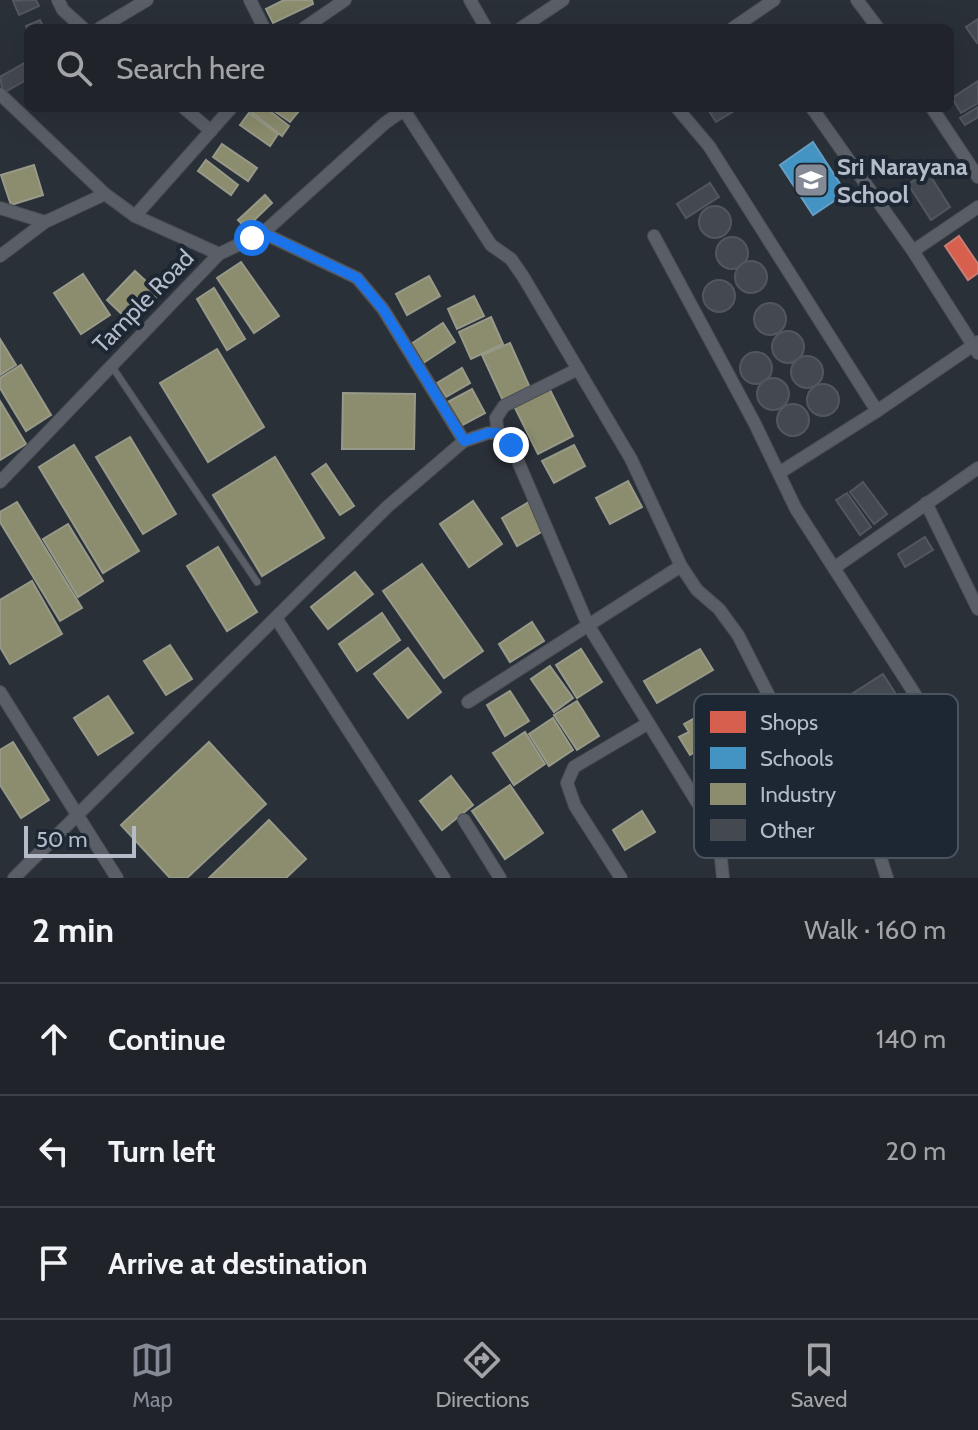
<!DOCTYPE html>
<meta charset="utf-8">
<style>
body{margin:0;font-family:Cabin,sans-serif;background:#2d3036;color:#f1f3f6}
.scale{position:absolute;left:24px;bottom:20px;width:112px;box-sizing:border-box;padding-left:8px;border:4px solid #b4bcc9;border-top:0;font-size:22px;line-height:28px;white-space:nowrap;color:#b4bcc9;-webkit-text-stroke:6px #1d2633;paint-order:stroke}
.stop{position:absolute;width:24px;height:24px;margin:-18px;border:6px solid #1a73e8;border-radius:50%;background:#fff}
.stop.end{background:#1a73e8;border-color:#fff;box-shadow:0 2px 8px #0008}
.list{margin:0;padding:0;list-style:none}
h2{display:flex;justify-content:space-between;align-items:center;height:104px;margin:0;padding:0 32px;font-size:34px}
h2 small{font-size:26px;font-weight:400;color:#a2a4a8}
.list li{display:grid;grid-template-columns:52px 1fr auto;gap:24px;align-items:center;box-sizing:border-box;height:112px;padding:0 32px;border-top:2px solid #3d4147}
.list b{display:block;font-size:30px;white-space:nowrap}
.list em{font-size:26px;font-style:normal;color:#a2a4a8}
.icon{flex:none;width:44px;height:44px;fill:none;stroke:currentColor;stroke-width:2;stroke-linecap:round;stroke-linejoin:round}
.map{position:relative;flex:none;width:978px;height:878px;overflow:hidden}
.search{position:absolute;background:#20242a;box-shadow:0 8px 32px #0002;left:24px;right:24px;top:24px;height:88px;display:flex;align-items:center;gap:20px;box-sizing:border-box;padding:0 28px;border-radius:12px;color:#a2a4a8;font-size:30px}
.sheet{height:440px;background:#20242a}
nav{display:flex;justify-content:space-around;align-items:center;box-sizing:border-box;height:112px;border-top:2px solid #3d4147;background:#20242a;font-size:22px;color:#a2a4a8}
nav a{display:grid;justify-items:center;gap:4px}
nav .on{color:#848b96}
.map>svg:first-child{display:block}
.shops{fill:#d6604d;stroke:#cc7c72;stroke-width:2}
.schools{fill:#4393c3;stroke:#659fc5;stroke-width:2}
.industry{fill:#8c8c6e;stroke:#989a89;stroke-width:2}
.building{fill:#444950;stroke:#52575f;stroke-width:2}
.lines{fill:none;stroke-linecap:round;stroke-linejoin:round}
.service-casing{stroke:#484c53;stroke-width:8}
.minor-casing{stroke:#484c53;stroke-width:14}
.service{stroke:#5a5e66;stroke-width:6}
.minor{stroke:#5a5e66;stroke-width:12}
.route{stroke:#1a73e8;stroke-width:10}
.labels{text-anchor:middle;dominant-baseline:central;stroke-width:8;stroke-linejoin:round;paint-order:stroke}
.poi-label{font-size:24px;font-weight:bold;fill:#b4bcc9;stroke:#1d2633;text-anchor:start}
.street-label{font-size:24px;fill:#b4bcc9;stroke:#1d2633}
.key{fill:#1d2633;stroke:#4a5360;stroke-width:2}
.key-label{font-size:22px;fill:#b4bcc9}
</style>
<div class="map">
<svg width="978" height="878" viewBox="0 0 978 878">
<rect width="100%" height="100%" fill="#2a3038"/>
<path class="shops" d="M959,236L978,264V273L968,280L945,246Z"/>
<path class="schools" d="M813,142L846,193L813,215L780,165Z"/>
<g class="industry">
<path d="M284,0H312L313,4L273,23L266,9Z"/>
<path d="M254,108H266L289,126L282,136L251,112Z"/>
<path d="M270,108H295L299,111L290,122Z"/>
<path d="M249,113L278,134L270,146L240,125Z"/>
<path d="M222,144L257,168L248,181L213,157Z"/>
<path d="M206,160L238,185L231,195L198,171Z"/>
<path d="M34,165L43,195L11,205L1,175Z"/>
<path d="M265,195L272,203L246,228L238,220Z"/>
<path d="M241,262L279,316L254,333L217,278Z"/>
<path d="M135,271L160,294L132,324L107,300Z"/>
<path d="M83,274L110,315L81,334L54,293Z"/>
<path d="M429,276L440,296L407,315L396,294Z"/>
<path d="M214,288L245,339L227,350L197,299Z"/>
<path d="M474,296L484,316L457,329L448,309Z"/>
<path d="M491,317L503,344L471,359L459,332Z"/>
<path d="M443,323L455,342L420,365L408,346Z"/>
<path d="M0,339L16,365L0,375Z"/>
<path d="M510,343L531,390L504,403L482,355Z"/>
<path d="M217,349L264,427L208,462L160,383Z"/>
<path d="M21,365L51,415L26,431L0,388V378Z"/>
<path d="M462,368L470,383L446,397L437,383Z"/>
<path d="M549,388L573,436L538,454L514,406Z"/>
<path d="M472,389L485,413L457,428L444,404Z"/>
<path d="M343,393L415,394L414,449H342Z"/>
<path d="M0,401L26,444L0,460Z"/>
<path d="M130,437L176,514L143,534L96,457Z"/>
<path d="M74,445L139,551L103,573L39,467Z"/>
<path d="M574,445L585,466L554,483L542,461Z"/>
<path d="M275,457L324,538L262,576L213,495Z"/>
<path d="M326,464L354,506L340,515L312,474Z"/>
<path d="M628,481L642,507L610,524L596,498Z"/>
<path d="M473,501L502,544L469,567L440,524Z"/>
<path d="M17,502L82,608L60,621L0,522V512Z"/>
<path d="M529,502L545,530L517,546L502,518Z"/>
<path d="M68,524L103,581L78,597L43,539Z"/>
<path d="M218,547L257,612L227,631L187,566Z"/>
<path d="M422,564L483,651L444,678L383,591Z"/>
<path d="M355,572L373,594L328,629L311,607Z"/>
<path d="M32,581L62,634L10,664L0,647V600Z"/>
<path d="M382,613L400,640L357,671L339,644Z"/>
<path d="M532,622L544,641L510,662L499,644Z"/>
<path d="M170,645L192,679L166,695L144,661Z"/>
<path d="M408,648L441,692L408,718L374,674Z"/>
<path d="M581,649L602,682L577,698L556,665Z"/>
<path d="M700,649L713,670L657,703L644,681Z"/>
<path d="M550,666L573,698L554,712L531,679Z"/>
<path d="M510,691L529,721L505,736L487,705Z"/>
<path d="M108,696L133,733L98,755L74,718Z"/>
<path d="M577,701L599,736L577,750L554,715Z"/>
<path d="M709,710L723,735L690,755L679,737L689,732L684,724Z"/>
<path d="M553,718L573,750L549,766L529,734Z"/>
<path d="M525,732L545,764L514,785L493,753Z"/>
<path d="M13,742L49,800L21,818L0,785V750Z"/>
<path d="M209,742L266,804L187,878H170L121,825Z"/>
<path d="M451,776L473,805L442,830L420,801Z"/>
<path d="M510,785L543,833L505,859L472,811Z"/>
<path d="M642,811L655,832L625,850L613,830Z"/>
<path d="M269,820L306,859L286,878H209Z"/>
</g>
<g class="building">
<path d="M36,0L39,6L19,15L13,1Z"/>
<path d="M978,19V42L977,43L966,27Z"/>
<path d="M40,20L44,28L28,30L26,26Z"/>
<path d="M28,61V79L3,93L0,77Z"/>
<path d="M978,81V103L961,113L952,98Z"/>
<path d="M978,107V117L965,125L960,118Z"/>
<path d="M707,108H739L716,122Z"/>
<path d="M928,172L950,207L931,220L908,184Z"/>
<path d="M710,183L719,197L686,218L677,204Z"/>
<circle cx="715" cy="222" r="16"/>
<circle cx="732" cy="253" r="16"/>
<circle cx="751" cy="277" r="16"/>
<circle cx="719" cy="296" r="16"/>
<circle cx="770" cy="319" r="16"/>
<circle cx="788" cy="347" r="16"/>
<circle cx="756" cy="368" r="16"/>
<circle cx="807" cy="372" r="16"/>
<circle cx="773" cy="394" r="16"/>
<circle cx="823" cy="400" r="16"/>
<circle cx="793" cy="420" r="16"/>
<path d="M863,482L887,514L874,524L850,492Z"/>
<path d="M847,493L871,527L860,535L836,500Z"/>
<path d="M925,537L933,550L905,567L898,554Z"/>
<path d="M883,674L899,699L863,722L847,697Z"/>
</g>
<g class="lines">
<defs>
<path id="service" d="M111,365L257,582"/>
<g id="minor">
<path d="M58,0L63,10L83,28"/>
<path d="M250,0L264,28"/>
<path d="M470,0L486,28"/>
<path d="M857,0L878,28"/>
<path d="M100,28L147,0"/>
<path d="M304,28L345,0"/>
<path d="M521,28L563,0"/>
<path d="M733,28L774,0"/>
<path d="M0,94L105,194L135,216L219,254"/>
<path d="M184,108L211,131"/>
<path d="M677,108L709,146L877,411L978,342"/>
<path d="M812,108L913,251L978,353"/>
<path d="M932,108L978,177"/>
<path d="M404,110L491,245L511,259L524,278L631,459L681,566L468,702"/>
<path d="M0,208L45,222"/>
<path d="M135,216L231,108"/>
<path d="M263,233L357,278L383,309L464,441"/>
<path d="M654,236L754,422L796,509L936,727"/>
<path d="M913,251L978,207"/>
<path d="M0,256L45,222L105,194"/>
<path d="M498,433L496,418L504,406L578,369"/>
<path d="M779,473L877,411"/>
<path d="M0,482L219,254L263,233L385,123L407,108"/>
<path d="M926,503L978,609"/>
<path d="M681,566L697,590L719,609L738,635L823,802"/>
<path d="M834,568L978,468"/>
<path d="M276,618L444,878"/>
<path d="M0,692L117,878"/>
<path d="M464,820L500,878"/>
<path d="M881,859L887,878"/>
<path d="M14,878L387,507L464,441L488,433H498L511,445L588,625L705,815L720,849L723,878"/>
<path d="M621,878L575,806L567,783L574,767L647,724"/>
</g>
</defs>
<use href="#service" class="service-casing"/>
<use href="#minor" class="minor-casing"/>
<use href="#service" class="service"/>
<use href="#minor" class="minor"/>
</g>
<g class="lines">
<path class="route" d="M252,238L263,233L357,278L383,309L464,441L488,433H498L511,445"/>
</g>
<defs>
<symbol id="school-square" viewBox="-11 -11 22 22"><rect x="-9" y="-9" width="18" height="18" rx="4" fill="#848b96" stroke="#1d2633"/><path d="M0-5L7-2L0 1L-7-2ZM-4 1L0 2.5L4 1V4Q0 6-4 4Z" fill="#fff"/></symbol>
</defs>
<g fill-rule="evenodd">
<use href="#school-square" x="791" y="160" width="40" height="40"/>
</g>
<g class="labels">
<g class="poi-label">
<text x="837" y="166">Sri Narayana<tspan x="837" dy="28">School</tspan></text>
</g>
<g class="street-label">
<text transform="translate(143 301) rotate(-46)">Tample Road</text>
</g>
</g>
<rect x="694" y="694" width="264" height="164" rx="12" class="key"/>
<rect x="710" y="711" width="36" height="22" fill="#d6604d"/>
<rect x="710" y="747" width="36" height="22" fill="#4393c3"/>
<rect x="710" y="783" width="36" height="22" fill="#8c8c6e"/>
<rect x="710" y="819" width="36" height="22" fill="#444950"/>
<g class="key-label">
<text x="760" y="730">Shops</text>
<text x="760" y="766">Schools</text>
<text x="760" y="802">Industry</text>
<text x="760" y="838">Other</text>
</g>
</svg>
<div class="scale">50 m</div>
<div class="stop" style="left:252px;top:238px"></div>
<div class="stop end" style="left:511px;top:445px"></div>
<div class="search"><svg class="icon" aria-label="search" viewBox="0 0 24 24"><circle cx="10" cy="10" r="6"/><path d="M15 15l6 6"/></svg>Search here</div>
</div>
<section class="sheet">
<h2>2 min<small>Walk · 160 m</small></h2>
<ul class="list">
<li><svg class="icon" aria-label="ahead" viewBox="0 0 24 24"><path d="M12 20V5M6 11l6-6 6 6"/></svg><div><b>Continue</b></div><em>140 m</em></li>
<li><svg class="icon" aria-label="left" viewBox="0 0 24 24"><path d="M17 20v-9H6M10 6l-5 5 5 5"/></svg><div><b>Turn left</b></div><em>20 m</em></li>
<li><svg class="icon" aria-label="arrive" viewBox="0 0 24 24"><path d="M6 21V4h12l-3 4 3 4H6"/></svg><div><b>Arrive at destination</b></div></li>
</ul>
</section>
<nav>
<a class="on"><svg class="icon" aria-label="map" viewBox="0 0 24 24"><path d="M3 6l6-2 6 2 6-2v14l-6 2-6-2-6 2zM9 4v14M15 6v14"/></svg>Map</a>
<a><svg class="icon" aria-label="directions" viewBox="0 0 24 24"><path d="M12 3l9 9-9 9-9-9zM9 14v-3h6M13 9l2 2-2 2"/></svg>Directions</a>
<a><svg class="icon" aria-label="saved" viewBox="0 0 24 24"><path d="M7 4h10v16l-5-4-5 4z"/></svg>Saved</a>
</nav>
